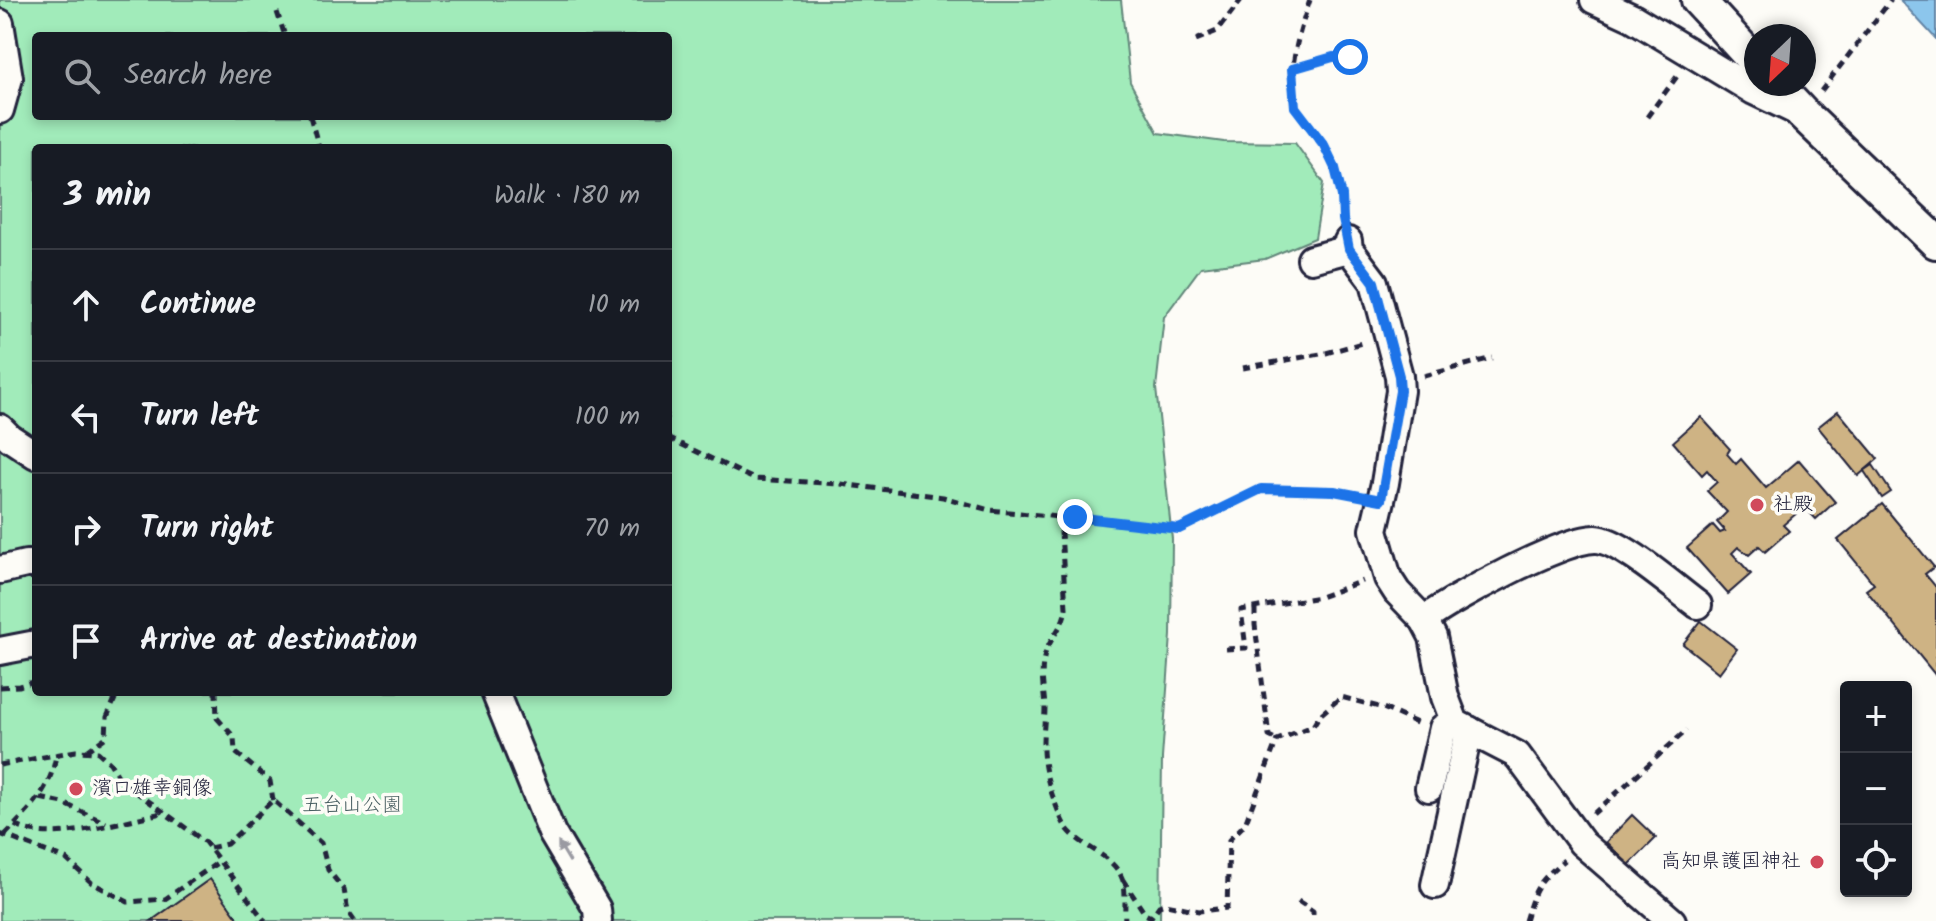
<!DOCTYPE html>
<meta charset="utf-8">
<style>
body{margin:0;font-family:Kalam,"Klee One",sans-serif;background:#20242c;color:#f1f3f6}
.controls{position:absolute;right:24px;bottom:24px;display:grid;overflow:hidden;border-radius:8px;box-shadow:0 4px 12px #0003}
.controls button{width:72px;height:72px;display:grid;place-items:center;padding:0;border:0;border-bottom:2px solid #363941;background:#171b24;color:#f1f3f6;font:40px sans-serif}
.compass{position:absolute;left:1744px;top:24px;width:72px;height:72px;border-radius:50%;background:#171b24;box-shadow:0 4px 12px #0003;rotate:205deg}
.stop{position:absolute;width:24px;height:24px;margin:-18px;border:6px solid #1a73e8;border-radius:50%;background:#fff}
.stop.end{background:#1a73e8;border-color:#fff;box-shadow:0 2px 8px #0008}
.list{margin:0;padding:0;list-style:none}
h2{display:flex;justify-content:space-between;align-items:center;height:104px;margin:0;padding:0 32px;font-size:34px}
h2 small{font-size:26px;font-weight:400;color:#9ea1a6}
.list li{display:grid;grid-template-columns:52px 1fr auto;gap:24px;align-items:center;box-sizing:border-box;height:112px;padding:0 32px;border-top:2px solid #363941}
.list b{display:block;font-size:30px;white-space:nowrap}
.list em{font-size:26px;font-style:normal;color:#9ea1a6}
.icon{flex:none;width:44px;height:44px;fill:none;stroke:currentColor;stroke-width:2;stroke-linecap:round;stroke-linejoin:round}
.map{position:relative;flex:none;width:1936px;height:921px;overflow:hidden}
.search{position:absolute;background:#171b24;box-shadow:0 4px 12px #0003;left:32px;top:32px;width:640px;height:88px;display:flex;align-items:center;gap:20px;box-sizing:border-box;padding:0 28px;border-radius:8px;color:#9ea1a6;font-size:30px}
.panel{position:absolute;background:#171b24;box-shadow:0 4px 12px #0003;left:32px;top:144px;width:640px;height:552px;border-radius:8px}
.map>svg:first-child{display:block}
.green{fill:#a1ebba;stroke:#62867a;stroke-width:2;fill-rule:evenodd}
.water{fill:#8cc6ec;stroke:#6284a5;stroke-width:2}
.building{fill:#ceb384;stroke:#22223b;stroke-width:2}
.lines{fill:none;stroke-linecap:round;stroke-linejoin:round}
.minor-casing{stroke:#22223b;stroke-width:32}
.tertiary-casing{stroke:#22223b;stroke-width:38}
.path{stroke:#22223b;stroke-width:5;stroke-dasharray:8 6;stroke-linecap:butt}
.minor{stroke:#fdfcf7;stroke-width:26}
.tertiary{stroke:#fdfcf7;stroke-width:32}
.oneway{fill:#9a9aa2}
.route{stroke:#1a73e8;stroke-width:10}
.poi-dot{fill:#d1495b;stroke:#fdfcf7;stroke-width:3}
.labels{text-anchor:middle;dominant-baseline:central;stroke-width:7;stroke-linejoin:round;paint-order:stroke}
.poi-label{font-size:20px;fill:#22223b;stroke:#fdfcf7;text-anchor:start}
.park-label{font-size:20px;fill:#485e61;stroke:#fdfcf7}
</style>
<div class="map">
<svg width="1936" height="921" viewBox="0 0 1936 921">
<rect width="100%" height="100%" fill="#fdfcf7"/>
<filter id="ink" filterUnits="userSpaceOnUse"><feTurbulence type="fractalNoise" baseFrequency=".0125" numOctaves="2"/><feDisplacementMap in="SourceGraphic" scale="16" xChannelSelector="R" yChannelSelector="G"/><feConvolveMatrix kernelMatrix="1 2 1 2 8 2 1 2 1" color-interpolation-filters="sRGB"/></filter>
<g filter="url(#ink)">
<path class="green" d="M0,0H1121L1130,82L1158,133L1224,142L1295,143L1324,183L1315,238L1265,259L1201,267L1164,317L1156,388L1172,539L1171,635L1162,758L1160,921H0ZM36,36H668V116H36ZM36,148H668V692H36Z"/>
<path class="water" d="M1900,0H1936V39Z"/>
<g class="building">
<path d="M1838,411L1878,459L1858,476L1818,427Z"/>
<path d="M1701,417L1730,449L1727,454L1736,464L1741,459L1766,488L1799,460L1835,502L1816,519L1799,501L1792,507L1797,513L1783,525L1789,531L1765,552L1759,546L1749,555L1738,547L1732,553L1751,574L1728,594L1687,548L1713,525L1720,533L1725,531L1717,522L1727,512L1707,491L1717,482L1707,470L1702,475L1673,442Z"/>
<path d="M1873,465L1891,492L1882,498L1864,471Z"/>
<path d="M1882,504L1934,567L1925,574L1936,587V676L1866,590L1874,584L1838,540Z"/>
<path d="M1701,621L1737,649L1719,673L1683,644Z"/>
<path d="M1632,815L1656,838L1629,865L1606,842Z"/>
<path d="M210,879L240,921H151Z"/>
</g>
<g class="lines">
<defs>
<g id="minor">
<path d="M1594,0L1633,18L1754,91L1796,111"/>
<path d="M0,23L9,78L0,110"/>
<path d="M1348,241L1349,249L1374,282L1399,376L1400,391L1385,483L1374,530L1388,578L1397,592L1424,620L1433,637L1445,697L1455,723L1517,755L1582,843L1672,921"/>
<path d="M1311,259L1349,249"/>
<path d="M0,428L10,438L36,455"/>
<path d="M0,570L26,564H36"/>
<path d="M1424,620C1451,599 1564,538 1596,539C1621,540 1676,589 1698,605"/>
<path d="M0,651L36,644"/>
<path d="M495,692L552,833L597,909L598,921"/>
<path d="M1429,788L1443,728L1455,723"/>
<path d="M1435,885L1469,730"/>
</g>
<g id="tertiary">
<path d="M1698,0L1756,63"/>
<path d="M1775,84L1803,114L1936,242"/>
</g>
</defs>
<use href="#minor" class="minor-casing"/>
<use href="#tertiary" class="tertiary-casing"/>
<g class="path">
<path d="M1310,0C1299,33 1287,69 1295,104C1297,114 1310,125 1316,134C1334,159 1342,186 1343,216"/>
<path d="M277,12L285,36"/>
<path d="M1196,40L1217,31L1241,0"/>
<path d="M1292,69L1333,57H1350"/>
<path d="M1821,91L1891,0"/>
<path d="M310,116L319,148"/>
<path d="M1647,117L1678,75"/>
<path d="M1243,368L1326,353L1362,343"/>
<path d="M1424,376L1492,358"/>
<path d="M668,438L754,479L841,484L943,497L989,510L1179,529L1261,489L1334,491L1356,495"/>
<path d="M1060,517L1066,608C1064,628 1048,639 1044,658C1040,673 1044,691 1045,707C1045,719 1043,731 1043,743C1042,768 1052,797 1062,820C1074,847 1111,851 1122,878C1127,890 1124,909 1125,921"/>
<path d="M1255,608V625L1269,736L1277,740"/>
<path d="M1226,649L1246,648L1241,610L1320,597L1362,581"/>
<path d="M0,687L19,686L36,681"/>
<path d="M213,692L216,693L217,718L234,737L235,752L270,781L273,800"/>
<path d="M87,751L106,737L107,717L118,692"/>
<path d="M0,765L76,751L98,752L110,763L121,781L205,842L265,921"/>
<path d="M40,798L63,803L106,823"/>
<path d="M1593,814L1687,730"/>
<path d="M15,825C50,845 120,821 158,814L162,811"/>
<path d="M0,834L66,859L92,883L128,902L165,899L220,861"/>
<path d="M5,835C29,810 51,790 56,755"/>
<path d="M210,848L227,844L273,800L321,843L328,870L344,890L348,911L355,921"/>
<path d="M1123,880L1145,914L1151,917L1159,906L1166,904L1199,911L1227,908L1229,840L1245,824L1277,740L1313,726L1319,716L1341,697L1383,708L1419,724"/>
<path d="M1298,901L1313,911V921"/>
<path d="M1525,921C1535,888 1537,883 1564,860"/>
</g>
<use href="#minor" class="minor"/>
<use href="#tertiary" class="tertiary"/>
</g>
<defs><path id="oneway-solid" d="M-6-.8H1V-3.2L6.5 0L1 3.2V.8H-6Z" transform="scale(2)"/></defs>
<use class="oneway" href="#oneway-solid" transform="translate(564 852) rotate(-121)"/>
</g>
<g class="lines" filter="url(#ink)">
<path class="route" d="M1075,517L1179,529L1261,489L1334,491L1381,500L1400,391L1399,376L1374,282L1349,249L1343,219L1342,196L1335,168L1324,145L1295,107L1292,69L1333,57H1350"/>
</g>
<g class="poi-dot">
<circle cx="1757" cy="505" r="8"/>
<circle cx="76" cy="789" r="8"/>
<circle cx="1817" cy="862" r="8"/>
</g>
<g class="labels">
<g class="poi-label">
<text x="1773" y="505">社殿</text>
<text x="92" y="789">濱口雄幸銅像</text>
<text x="1801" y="862" text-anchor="end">高知県護国神社</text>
</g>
<g class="park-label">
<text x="352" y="806">五台山公園</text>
</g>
</g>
</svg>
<div class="controls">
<button>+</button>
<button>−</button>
<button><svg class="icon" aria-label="locate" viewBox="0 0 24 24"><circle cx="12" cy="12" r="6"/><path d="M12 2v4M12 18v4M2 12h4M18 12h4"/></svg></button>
</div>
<svg class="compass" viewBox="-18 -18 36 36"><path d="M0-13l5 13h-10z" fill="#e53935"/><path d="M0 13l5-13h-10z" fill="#9ea1a6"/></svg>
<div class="stop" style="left:1350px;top:57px"></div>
<div class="stop end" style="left:1075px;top:517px"></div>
<div class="search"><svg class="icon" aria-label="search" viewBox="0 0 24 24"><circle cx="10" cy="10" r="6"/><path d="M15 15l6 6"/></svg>Search here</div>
<section class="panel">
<h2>3 min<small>Walk · 180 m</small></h2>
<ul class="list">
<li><svg class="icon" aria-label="ahead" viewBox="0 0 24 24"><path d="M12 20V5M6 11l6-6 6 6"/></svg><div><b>Continue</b></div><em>10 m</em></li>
<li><svg class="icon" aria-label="left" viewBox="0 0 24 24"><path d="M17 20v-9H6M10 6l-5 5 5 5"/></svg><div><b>Turn left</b></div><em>100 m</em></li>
<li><svg class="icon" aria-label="right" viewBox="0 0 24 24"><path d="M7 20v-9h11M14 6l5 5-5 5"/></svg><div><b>Turn right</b></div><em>70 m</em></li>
<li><svg class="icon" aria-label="arrive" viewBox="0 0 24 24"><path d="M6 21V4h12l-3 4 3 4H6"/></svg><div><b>Arrive at destination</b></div></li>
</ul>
</section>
</div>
